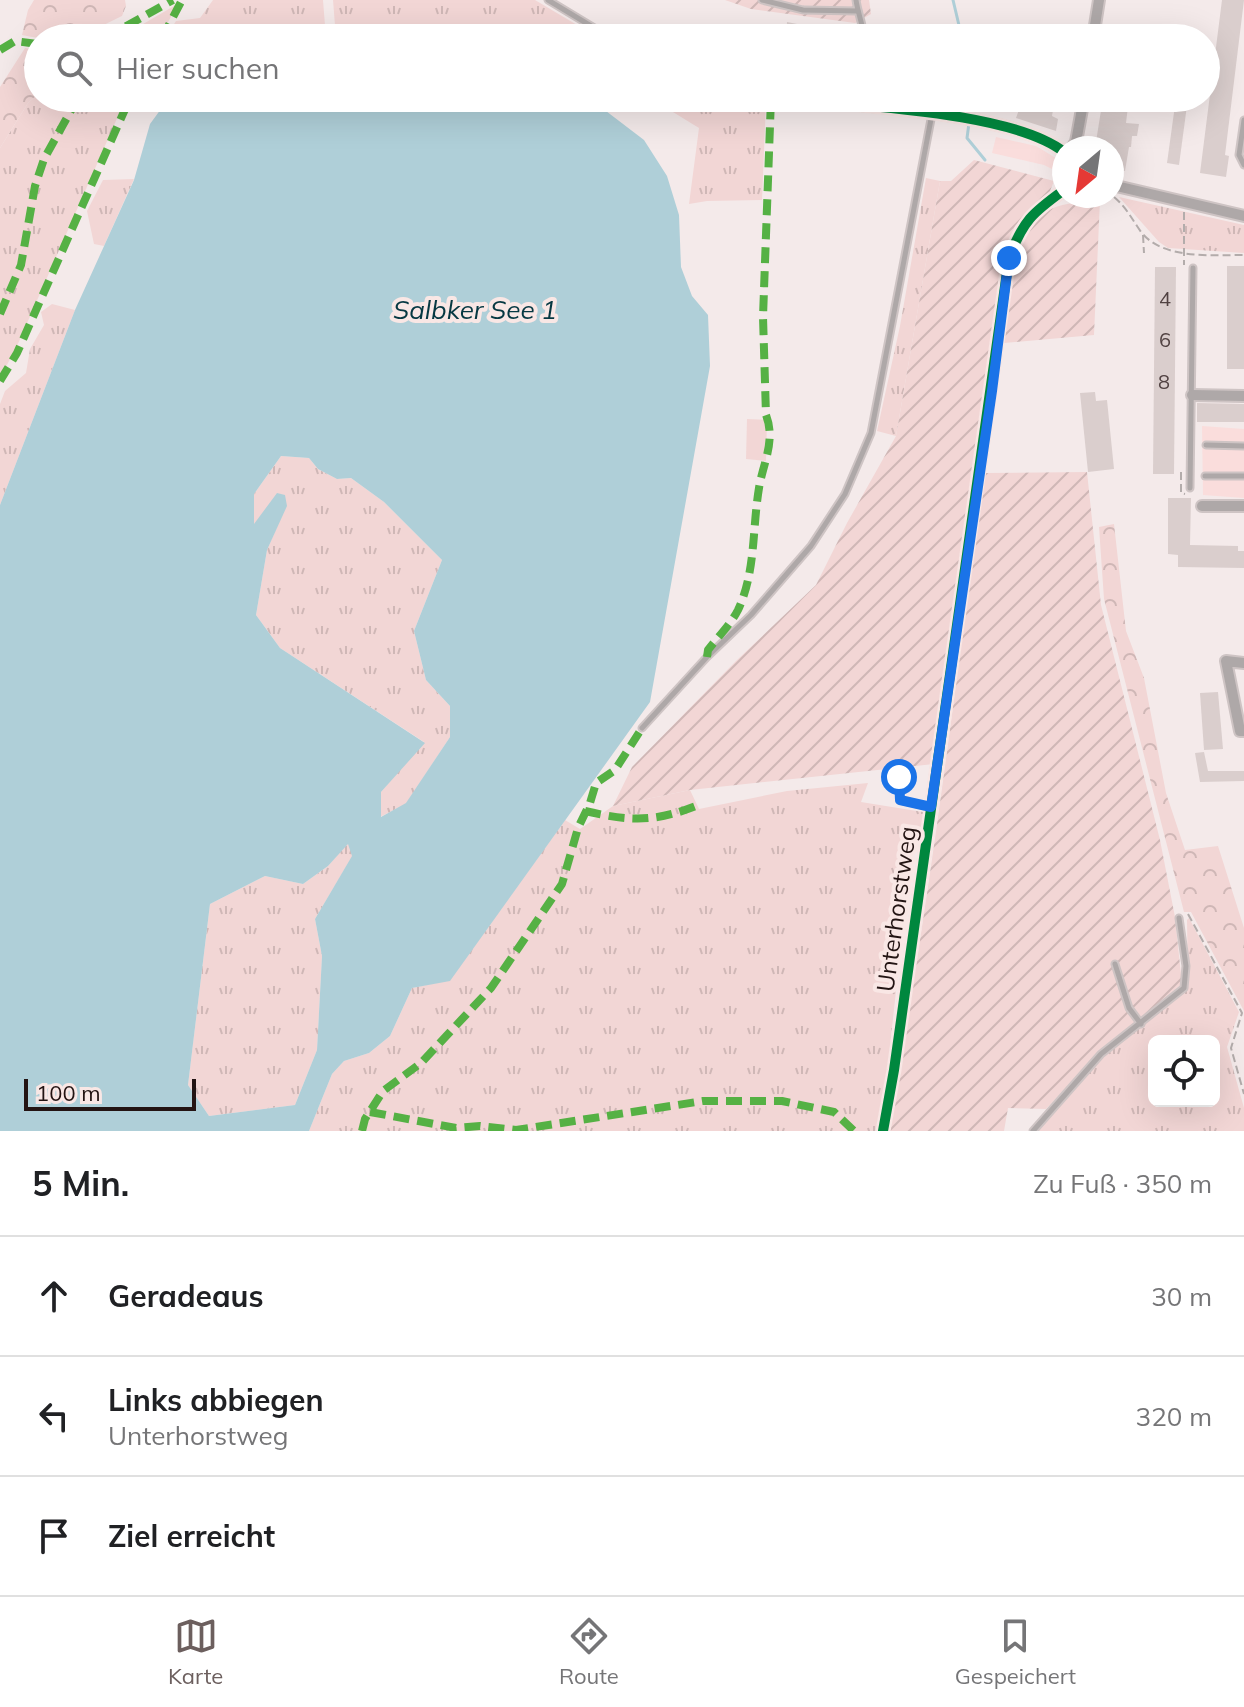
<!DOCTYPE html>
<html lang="de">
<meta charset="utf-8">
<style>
body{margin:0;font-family:Mulish,sans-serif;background:#f6f6f6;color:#202124}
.controls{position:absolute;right:24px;bottom:24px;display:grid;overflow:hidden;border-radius:12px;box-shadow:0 8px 32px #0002}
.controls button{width:72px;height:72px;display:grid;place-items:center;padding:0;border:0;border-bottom:2px solid #e0e0e0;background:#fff;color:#202124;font:40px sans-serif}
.compass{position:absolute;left:1052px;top:136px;width:72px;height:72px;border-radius:50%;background:#fff;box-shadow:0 8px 32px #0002;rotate:209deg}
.scale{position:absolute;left:24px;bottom:20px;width:172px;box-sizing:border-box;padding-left:8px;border:4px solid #231413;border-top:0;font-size:22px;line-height:28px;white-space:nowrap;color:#231413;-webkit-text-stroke:6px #f9e7e5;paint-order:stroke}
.stop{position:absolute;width:24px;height:24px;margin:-18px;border:6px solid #1a73e8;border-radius:50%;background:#fff}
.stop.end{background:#1a73e8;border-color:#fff;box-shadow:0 2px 8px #0008}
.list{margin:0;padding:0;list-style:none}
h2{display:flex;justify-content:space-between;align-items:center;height:104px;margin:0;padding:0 32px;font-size:34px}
h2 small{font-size:26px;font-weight:400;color:#757577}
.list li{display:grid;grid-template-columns:52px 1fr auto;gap:24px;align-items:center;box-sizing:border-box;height:120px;padding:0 32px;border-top:2px solid #e0e0e0}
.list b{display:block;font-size:30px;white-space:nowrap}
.list p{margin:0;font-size:26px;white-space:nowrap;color:#757577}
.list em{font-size:26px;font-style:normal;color:#757577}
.icon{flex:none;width:44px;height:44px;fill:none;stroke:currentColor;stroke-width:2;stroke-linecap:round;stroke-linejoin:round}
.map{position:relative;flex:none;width:1244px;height:1131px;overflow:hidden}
.search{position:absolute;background:#fff;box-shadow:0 8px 32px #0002;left:24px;right:24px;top:24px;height:88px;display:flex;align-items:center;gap:20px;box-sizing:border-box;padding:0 28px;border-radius:44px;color:#757577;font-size:30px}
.sheet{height:464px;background:#fff}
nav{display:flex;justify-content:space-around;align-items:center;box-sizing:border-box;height:112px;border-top:2px solid #e0e0e0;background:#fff;font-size:22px;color:#757577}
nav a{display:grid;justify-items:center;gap:4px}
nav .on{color:#6c5f5e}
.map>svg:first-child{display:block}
.built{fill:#fadddc}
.grass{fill:url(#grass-tufts);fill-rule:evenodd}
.forest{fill:url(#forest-crowns)}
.garden{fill:url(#garden-furrows)}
.pitch{fill:#f2d6d5}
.water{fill:#afcfd8;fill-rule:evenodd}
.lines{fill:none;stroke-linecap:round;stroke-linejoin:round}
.stream{stroke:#afcfd8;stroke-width:3}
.building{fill:#dacecd}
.lane-casing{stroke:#cec4c4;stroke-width:9}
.street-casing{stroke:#cec4c4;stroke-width:14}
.path{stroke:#b3acab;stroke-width:2;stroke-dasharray:8 4;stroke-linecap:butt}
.lane{stroke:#aea8a8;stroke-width:5}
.street{stroke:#aea8a8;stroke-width:10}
.quiet{stroke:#55b144;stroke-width:8;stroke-dasharray:16 8;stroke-linecap:butt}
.cycleway-casing{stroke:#f9e7e5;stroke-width:15}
.cycleway{stroke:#00873e;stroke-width:10}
.route{stroke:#1a73e8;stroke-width:10}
.labels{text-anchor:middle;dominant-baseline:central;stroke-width:8;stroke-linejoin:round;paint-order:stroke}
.number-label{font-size:20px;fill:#514242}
.street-label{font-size:24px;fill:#231413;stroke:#f9e7e5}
.water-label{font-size:26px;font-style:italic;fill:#063842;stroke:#f9e7e5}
</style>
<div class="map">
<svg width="1244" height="1131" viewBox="0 0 1244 1131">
<defs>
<pattern id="grass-tufts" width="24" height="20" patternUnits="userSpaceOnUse" patternTransform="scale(2)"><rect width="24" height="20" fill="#f2d6d5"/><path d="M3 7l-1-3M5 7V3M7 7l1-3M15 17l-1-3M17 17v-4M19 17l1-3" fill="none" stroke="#cfb7b6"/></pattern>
<pattern id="forest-crowns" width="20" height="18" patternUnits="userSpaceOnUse" patternTransform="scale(2)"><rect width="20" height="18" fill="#f2d6d5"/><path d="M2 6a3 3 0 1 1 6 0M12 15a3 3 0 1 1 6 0" fill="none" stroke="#cfb7b6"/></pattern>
<pattern id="garden-furrows" width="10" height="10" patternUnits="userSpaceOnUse" patternTransform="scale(2)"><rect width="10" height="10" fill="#f2d6d5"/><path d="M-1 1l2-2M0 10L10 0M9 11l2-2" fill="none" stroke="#cfb7b6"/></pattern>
</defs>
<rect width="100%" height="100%" fill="#f4eaea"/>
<g class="built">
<path d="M996,137L1036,146L1064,163V175L1044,165L992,153Z"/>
<path d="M1202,426L1244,429V498L1203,495Z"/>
</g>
<g class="grass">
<path d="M213,0H323L326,38H165L176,21L200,18Z"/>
<path d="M333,0H535L599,38H336Z"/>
<path d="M174,6L176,8L159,38H119Z"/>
<path d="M38,94V98H126L17,346L0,378V148L28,103Z"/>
<path d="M650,98H726L766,102L762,200L707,201L689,204L699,128Z"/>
<path d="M926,178L940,181L896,436L877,431L900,326Z"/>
<path d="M134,179L104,246L94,244L87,211L103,180Z"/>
<path d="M1119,197L1244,225V253L1168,248L1159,242Z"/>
<path d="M52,304L75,310L0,505V404L5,391L26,373L30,349L44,325L41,312Z"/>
<path d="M281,456L309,458L318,469L337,479L351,478L384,502L442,560L414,631L426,680L450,706V737L406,804L380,817L381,792L424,742L280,648L256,615L267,550L286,506L253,526L254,494Z"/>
<path d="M868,783L861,802L923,812L922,841L912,842L887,1075L888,1086L878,1131H309L332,1074L344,1061L369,1053L390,1036L412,988L450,980L565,820L580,829L613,806L690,790L699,809L787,791Z"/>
<path d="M348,843L353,855L315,919L322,956L317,1050L295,1105L209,1116L188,1085L210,904L265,876L303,884L328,866Z"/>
<path d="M1189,918L1239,1012L1227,1047L1244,1108V1131H1037L1098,1061L1188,989L1187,920ZM1154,1041H1214V1101H1154Z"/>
</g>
<g class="forest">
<path d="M34,0H125L126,6L122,16C83,35 67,45 22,35L28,10Z"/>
<path d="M25,48L38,50V94L28,103L0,148V87Z"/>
<path d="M1114,524L1126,631L1144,678L1166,793L1185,850L1218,846L1244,928V1011L1191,912H1184L1104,599L1099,527Z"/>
</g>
<g class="garden">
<path d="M725,0H869L871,14L855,23L751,9Z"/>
<path d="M974,160L1054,181L1048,196L1015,226L1005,254L934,764L690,790L613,806L632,767L736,661L816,585L847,523L896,436L940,181H951Z"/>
<path d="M1100,200L1094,335L1004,343C1009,302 1008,228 1051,209C1065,202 1085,203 1100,200Z"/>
<path d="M1087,472L1101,605L1160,840L1175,917L1182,984L1100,1052L1046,1109L1008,1108L1004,1131H887C929,914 954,692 984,473Z"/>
</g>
<path class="pitch" d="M747,419L767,420L766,461L746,459Z"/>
<path class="water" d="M169,98H564L606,111L644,140L667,176L679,215L681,267L692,296L708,315L710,366L650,702L450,981L412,988L390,1036L369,1053L344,1061L332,1074L309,1131H0V505L75,310L134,180L150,124ZM281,456L309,458L318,469L337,479L351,478L384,502L442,560L414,631L426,680L450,706V737L406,803L381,817V792L425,743L280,648L256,615L267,550L287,506L285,495L277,493L254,524V494ZM348,844L352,856L315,919L322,956L317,1050L295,1105L209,1116L188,1085L210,904L265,876L303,884L328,866Z"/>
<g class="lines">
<g class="stream">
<path d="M953,0L962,38"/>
<path d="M971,116L974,98"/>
<path d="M969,123L967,138L985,160"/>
</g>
</g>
<g class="building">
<path d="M1222,0H1244L1225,155L1229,156L1226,177L1200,173Z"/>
<path d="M787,22L843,33V38L786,35Z"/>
<path d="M1035,98H1055L1052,116L1058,119L1056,131L1016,118L1020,107L1033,112Z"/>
<path d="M1103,98H1129L1126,123L1139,124L1137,136H1132L1131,147H1129L1125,171L1112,169V148H1095Z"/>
<path d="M1176,98H1188L1179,165L1167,163Z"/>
<rect x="1227" y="266" width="17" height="103"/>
<path d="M1155,267H1176L1174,474H1153Z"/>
<path d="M1095,392L1096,401L1107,400L1114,469L1088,472L1080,393Z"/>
<path d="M1197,403L1244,404V422H1197Z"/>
<path d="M1168,498H1191L1190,545L1238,546V551H1244V568L1178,567V555L1168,554Z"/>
<path d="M1218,692L1223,749L1204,750L1200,693Z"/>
<path d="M1204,752L1208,771H1244V781L1200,782L1195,753Z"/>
</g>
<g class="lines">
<defs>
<g id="lane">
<path d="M548,0L611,38"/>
<path d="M762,0L803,10L858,11"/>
<path d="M856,0C858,14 863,24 864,38"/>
<path d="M863,31L880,38"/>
<path d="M1244,120L1239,155L1244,165"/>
<path d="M1206,445L1244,446"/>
<path d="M1205,476H1244"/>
<path d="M1190,488L1193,268"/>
<path d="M642,728L707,657L751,615L811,546L845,494L871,433L932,114"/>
<path d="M899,777L900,800L930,807"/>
<path d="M1115,964L1129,1008L1141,1024"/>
<path d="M1033,1131L1101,1054L1184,988L1186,966L1179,918"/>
</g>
<g id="street">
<path d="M1093,38L1099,0"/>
<path d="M785,98C854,106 1012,111 1064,152"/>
<path d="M1072,148L1076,142L1084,98"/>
<path d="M1112,185L1244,216"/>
<path d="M1192,395L1244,396"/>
<path d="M1202,506H1244"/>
<path d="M1244,663L1226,661L1240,731H1244"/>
<path d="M883,1131L894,1070L1009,258C1023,221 1032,213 1064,190"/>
</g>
</defs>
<use href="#lane" class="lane-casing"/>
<use href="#street" class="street-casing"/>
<g class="path">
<path d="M1114,197C1126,207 1132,219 1141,232C1163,260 1213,255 1244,255"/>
<path d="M1184,212V265"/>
<path d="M1143,235L1144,253"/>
<path d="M1181,472V493L1185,494"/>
<path d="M1188,914L1242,1013L1231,1048L1244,1094"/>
</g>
<use href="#lane" class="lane"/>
<use href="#street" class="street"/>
<g class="quiet">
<path d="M105,38L173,0"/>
<path d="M162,38L182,0"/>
<path d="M0,50L15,41L38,44"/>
<path d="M0,314L21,265L35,186L44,159L78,98"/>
<path d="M0,381L17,353L130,98"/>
<path d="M707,657L708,650C717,638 731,624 738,610C756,571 752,530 759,488C763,463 776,441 766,415L763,317L771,98"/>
<path d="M585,811C632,822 657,822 701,804"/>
<path d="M370,1112L456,1128L480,1126L516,1130L703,1101H782L834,1112L854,1131"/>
<path d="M362,1131L365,1119L383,1091L421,1063L491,988L562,884L578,828L590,803L596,783L615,770L642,728"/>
</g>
<defs>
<g id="cycleway">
<path d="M785,98C854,106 1012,111 1064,152"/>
<path d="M883,1131L894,1070L1009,258C1023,221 1032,213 1064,190"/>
</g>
</defs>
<use href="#cycleway" class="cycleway-casing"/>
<use href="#cycleway" class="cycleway"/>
</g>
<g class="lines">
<path class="route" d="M899,777L900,800L931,807L992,391L1009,258"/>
</g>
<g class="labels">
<g class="number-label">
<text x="1165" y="298">4</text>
<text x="1165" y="339">6</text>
<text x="1164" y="381">8</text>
</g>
<g class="street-label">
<text transform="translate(896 909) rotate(-82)">Unterhorstweg</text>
</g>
<g class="water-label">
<text x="475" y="309">Salbker See 1</text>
</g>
</g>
</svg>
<div class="controls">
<button><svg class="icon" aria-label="locate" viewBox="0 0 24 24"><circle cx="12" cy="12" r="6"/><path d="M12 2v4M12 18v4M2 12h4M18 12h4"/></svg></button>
</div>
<svg class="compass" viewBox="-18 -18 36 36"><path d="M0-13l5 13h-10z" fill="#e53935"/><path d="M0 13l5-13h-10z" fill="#757577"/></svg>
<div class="scale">100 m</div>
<div class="stop" style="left:899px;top:777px"></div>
<div class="stop end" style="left:1009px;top:258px"></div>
<div class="search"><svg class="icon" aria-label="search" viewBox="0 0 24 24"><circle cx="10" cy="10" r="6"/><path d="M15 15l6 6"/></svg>Hier suchen</div>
</div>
<section class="sheet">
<h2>5 Min.<small>Zu Fuß · 350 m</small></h2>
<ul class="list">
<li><svg class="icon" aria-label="ahead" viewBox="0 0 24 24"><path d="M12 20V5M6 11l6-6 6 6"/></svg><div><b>Geradeaus</b></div><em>30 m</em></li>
<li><svg class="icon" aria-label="left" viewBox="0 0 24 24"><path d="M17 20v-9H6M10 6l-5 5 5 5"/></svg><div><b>Links abbiegen</b><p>Unterhorstweg</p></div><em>320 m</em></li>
<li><svg class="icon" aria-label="arrive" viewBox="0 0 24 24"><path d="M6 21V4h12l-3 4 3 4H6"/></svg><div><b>Ziel erreicht</b></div></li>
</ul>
</section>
<nav>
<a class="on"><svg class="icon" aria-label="map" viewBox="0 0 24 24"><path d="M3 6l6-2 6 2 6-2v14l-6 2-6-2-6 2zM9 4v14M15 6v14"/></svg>Karte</a>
<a><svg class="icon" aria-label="directions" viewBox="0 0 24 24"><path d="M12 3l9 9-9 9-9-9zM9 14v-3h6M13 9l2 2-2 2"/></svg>Route</a>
<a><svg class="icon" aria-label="saved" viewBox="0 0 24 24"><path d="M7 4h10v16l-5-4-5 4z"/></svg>Gespeichert</a>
</nav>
